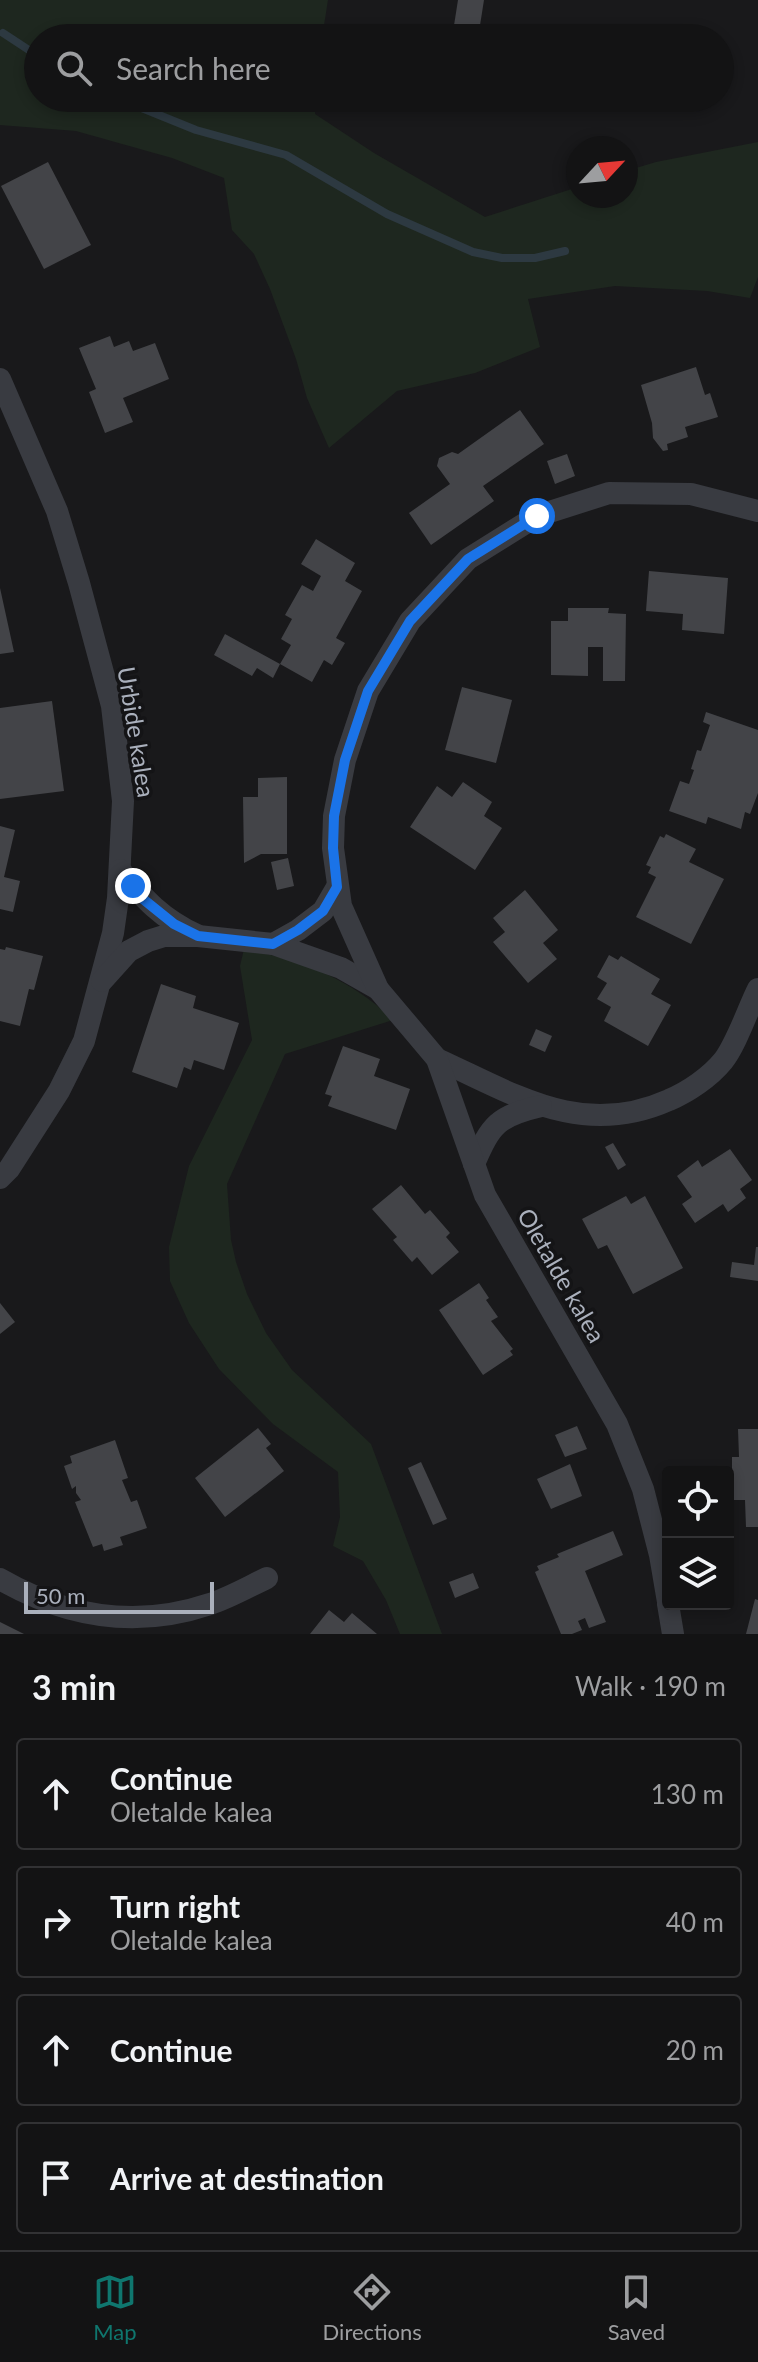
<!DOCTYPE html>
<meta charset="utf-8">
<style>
body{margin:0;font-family:Lato,sans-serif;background:#202022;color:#f1f3f6}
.controls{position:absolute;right:24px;bottom:24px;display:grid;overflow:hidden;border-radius:8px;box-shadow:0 4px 12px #0003}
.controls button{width:72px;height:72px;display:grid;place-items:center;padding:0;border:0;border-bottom:2px solid #323234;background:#131314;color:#f1f3f6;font:40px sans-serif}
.compass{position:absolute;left:566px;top:136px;width:72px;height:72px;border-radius:50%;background:#131314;box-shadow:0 4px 12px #0003;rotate:64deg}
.scale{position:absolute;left:24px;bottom:20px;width:190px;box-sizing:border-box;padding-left:8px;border:4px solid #aab0bc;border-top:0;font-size:22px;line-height:28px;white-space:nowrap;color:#aab0bc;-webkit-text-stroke:6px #141416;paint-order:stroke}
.stop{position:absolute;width:24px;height:24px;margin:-18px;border:6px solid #1a73e8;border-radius:50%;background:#fff}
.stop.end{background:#1a73e8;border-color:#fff;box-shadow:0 2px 8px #0008}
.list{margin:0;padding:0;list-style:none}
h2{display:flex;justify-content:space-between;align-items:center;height:104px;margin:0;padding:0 32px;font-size:34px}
h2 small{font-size:26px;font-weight:400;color:#9d9ea0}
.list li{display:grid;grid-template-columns:52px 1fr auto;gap:24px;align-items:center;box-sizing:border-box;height:112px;margin:0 16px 16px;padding:0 16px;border:2px solid #323234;border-radius:8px}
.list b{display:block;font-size:30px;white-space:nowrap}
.list p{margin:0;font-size:26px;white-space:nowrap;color:#9d9ea0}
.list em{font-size:26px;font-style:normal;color:#9d9ea0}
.icon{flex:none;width:44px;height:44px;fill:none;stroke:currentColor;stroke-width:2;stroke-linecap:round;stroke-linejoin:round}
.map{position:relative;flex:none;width:758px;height:1634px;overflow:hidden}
.search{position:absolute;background:#131314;box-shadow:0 4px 12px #0003;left:24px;right:24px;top:24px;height:88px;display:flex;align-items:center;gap:20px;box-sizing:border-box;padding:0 28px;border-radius:44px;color:#9d9ea0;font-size:30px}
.sheet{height:616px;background:#131314}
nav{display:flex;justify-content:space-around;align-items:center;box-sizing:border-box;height:112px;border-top:2px solid #323234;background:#131314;font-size:22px;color:#9d9ea0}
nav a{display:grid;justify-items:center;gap:4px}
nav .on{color:#0f766e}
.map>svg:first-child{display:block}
.green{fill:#1e271f}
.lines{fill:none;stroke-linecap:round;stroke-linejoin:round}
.stream{stroke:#2d3941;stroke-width:8}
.building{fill:#434448}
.street{stroke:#393b41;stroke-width:22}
.route{stroke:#1a73e8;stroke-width:10}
.labels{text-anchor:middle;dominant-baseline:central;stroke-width:7;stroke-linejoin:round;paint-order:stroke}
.street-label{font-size:24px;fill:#aab0bc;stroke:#141416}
</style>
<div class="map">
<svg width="758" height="1634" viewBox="0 0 758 1634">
<rect width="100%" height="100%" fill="#19191b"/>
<g class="green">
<path d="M0,0H328L322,38H38V98H316L315,114L374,153L485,217L578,187V196H626V171L656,162L758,142V277L750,298L707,291L615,286L528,299L540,347L475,373L397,391L329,448L307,398L296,359L270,289L254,254L232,230L224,178L172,158L76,131L0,125Z"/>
<path d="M244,949C301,960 350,978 393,1020L285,1054L227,1184L231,1240L236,1262L247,1294L266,1333L292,1370L371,1444L442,1634H400L386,1600L363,1561L333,1546L340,1517L338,1472L273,1424L219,1369L189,1323L170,1281L169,1247L189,1166L252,1040L240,966Z"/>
</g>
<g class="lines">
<g class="stream">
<path d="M3,33L38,56"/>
<path d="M117,98L196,130L286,155L387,214L473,252L502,258H535L565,251"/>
</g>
</g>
<g class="building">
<path d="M458,0H484L478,38H452Z"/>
<path d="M48,162L91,245L44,269L1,186Z"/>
<path d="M110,336L114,347L129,341L133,351L155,343L169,379L123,398L133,422L105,433L89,392L96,389L79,348Z"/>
<path d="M696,367L705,395L710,393L718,417L685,427L688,437L667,444L668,450L663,451L653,438L652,423L641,385Z"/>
<path d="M520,410L544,444L483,486L494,501L431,545L409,513L450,484L437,466L439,458L452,452L458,454Z"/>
<path d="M567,454L575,476L555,484L547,461Z"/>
<path d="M316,539L355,563L345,581L362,591L336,638L345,643L332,665L324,660L312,682L280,664L273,678L257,668L252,676L214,655L225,634L280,664L291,645L281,639L292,619L285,615L302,585L313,591L321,576L301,564Z"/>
<path d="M649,571L728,578L724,634L682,630L683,614L646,611Z"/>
<path d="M0,588L14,652L0,654Z"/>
<path d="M568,608H609L608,613L626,614L625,681H603V647H588V676L551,675V621H568Z"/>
<path d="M462,687L512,700L496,763L445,750Z"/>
<path d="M52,701L64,791L0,799V708Z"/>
<path d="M706,712L758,730V793L750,814L745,812L741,829L708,817L706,824L669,811L680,781L689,784L694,770L691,769L697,750L701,751L710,725L703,722Z"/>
<path d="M287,777V854H261L244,863L243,797H258V778Z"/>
<path d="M463,782L492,802L484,816L502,828L475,870L410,827L437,786L452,797Z"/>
<path d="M0,826L15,830L4,877L20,881L13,912L0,909Z"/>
<path d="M666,834L696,849L689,862L724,879L691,944L636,917L656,877L648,873L651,867L646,865L660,836L664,838Z"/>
<path d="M288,858L294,886L277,890L271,862Z"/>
<path d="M525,890L558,930L543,943L557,959L528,983L493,942L505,932L493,918Z"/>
<path d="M6,947L43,956L34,990L29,989L20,1026L0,1021V949L5,950Z"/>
<path d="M609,955L618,960L621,956L660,979L651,994L671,1005L648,1046L604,1021L611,1007L597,999L607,983L597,977Z"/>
<path d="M161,984L196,996L193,1008L239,1023L224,1070L194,1060L191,1070L184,1067L177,1088L132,1072Z"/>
<path d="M536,1029L552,1036L545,1052L529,1045Z"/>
<path d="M343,1046L380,1059L374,1076L410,1089L396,1130L328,1106L332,1096L325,1094Z"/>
<path d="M613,1143L626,1165L618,1170L605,1147Z"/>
<path d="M730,1149L752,1180L740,1189L746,1198L728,1212L723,1204L695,1223L682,1204L692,1197L677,1176L698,1160L702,1167Z"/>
<path d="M401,1185L425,1214L430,1210L450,1233L446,1237L459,1252L432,1275L417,1257L412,1262L393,1240L397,1237L372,1209Z"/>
<path d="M626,1196L631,1204L645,1196L683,1268L633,1294L607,1245L598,1249L582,1219Z"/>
<path d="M756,1247H758V1281L730,1277L732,1262L754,1265Z"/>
<path d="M479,1283L489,1298L486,1300L498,1317L491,1321L513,1349L510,1351L513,1355L483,1375L439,1310Z"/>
<path d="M0,1303L15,1322L0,1334Z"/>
<path d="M577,1426L587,1449L565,1457L555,1435Z"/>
<path d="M258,1428L271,1444L266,1448L284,1471L225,1517L195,1478Z"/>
<path d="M738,1429H758V1527H746L745,1500H732V1457H739Z"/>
<path d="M115,1440L128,1478L122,1480L131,1502L137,1500L147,1528L120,1537L123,1545L104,1551L102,1544L93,1547L75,1502L81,1500L76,1493V1486L72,1489L64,1466L72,1463L70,1456Z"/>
<path d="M421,1462L447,1519L433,1525L408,1468Z"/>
<path d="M570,1464L582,1496L551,1509L537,1479Z"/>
<path d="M613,1531L623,1555L585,1571L606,1622L589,1628L585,1618L578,1621L582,1630L572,1634H561L535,1572L539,1570L537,1566L559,1557L557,1554Z"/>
<path d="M473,1573L479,1588L455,1598L449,1582Z"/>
<path d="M755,1599L758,1600V1634H746Z"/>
<path d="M329,1610L344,1622L352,1613L377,1634H310Z"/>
<path d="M0,1622L24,1634H0Z"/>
</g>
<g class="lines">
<g class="street">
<path d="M0,379L57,511L79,583L112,706L123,801L118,898L113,933L84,1041L59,1091L9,1169L0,1178"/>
<path d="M120,870C144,899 162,919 197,935"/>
<path d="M273,944L298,930L323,911L337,887"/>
<path d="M102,981L129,951L148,941L164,936H198L273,944L341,968L378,989"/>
<path d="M437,1059C516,1095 582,1139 669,1100C688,1092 710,1077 723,1061C736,1045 748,1009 758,989"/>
<path d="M474,1164C491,1124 498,1116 541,1106"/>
<path d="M0,1579C66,1617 136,1629 210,1604C229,1598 248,1587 267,1578"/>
<path d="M668,1602L660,1555L643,1489L617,1424L485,1195L437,1059L378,989L341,906L333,848L334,816L345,760L368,691L410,621L468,559L537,516L609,493L691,494L758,511"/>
<path d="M668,1604L673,1634"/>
</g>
</g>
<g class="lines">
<path class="route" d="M133,886L143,899L174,924L198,936L273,944L298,930L323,911L337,887L333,848L334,816L345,760L368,691L410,621L468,559L537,516"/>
</g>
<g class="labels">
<g class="street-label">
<text transform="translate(137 732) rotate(81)">Urbide kalea</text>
<text transform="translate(562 1275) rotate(60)">Oletalde kalea</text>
</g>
</g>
</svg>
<div class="controls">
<button><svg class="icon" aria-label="locate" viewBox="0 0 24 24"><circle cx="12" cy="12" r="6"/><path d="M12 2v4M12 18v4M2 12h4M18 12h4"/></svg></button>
<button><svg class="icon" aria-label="layers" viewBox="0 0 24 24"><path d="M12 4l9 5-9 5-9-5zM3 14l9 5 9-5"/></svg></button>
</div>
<svg class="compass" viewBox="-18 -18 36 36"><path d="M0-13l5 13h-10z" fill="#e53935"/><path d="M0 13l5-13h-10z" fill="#9d9ea0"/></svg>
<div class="scale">50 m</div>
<div class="stop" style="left:537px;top:516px"></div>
<div class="stop end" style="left:133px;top:886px"></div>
<div class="search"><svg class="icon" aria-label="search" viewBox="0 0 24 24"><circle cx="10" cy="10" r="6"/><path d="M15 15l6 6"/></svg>Search here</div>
</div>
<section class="sheet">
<h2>3 min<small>Walk · 190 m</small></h2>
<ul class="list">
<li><svg class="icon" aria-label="ahead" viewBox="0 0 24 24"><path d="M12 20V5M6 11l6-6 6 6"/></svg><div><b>Continue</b><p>Oletalde kalea</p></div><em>130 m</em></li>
<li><svg class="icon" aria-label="right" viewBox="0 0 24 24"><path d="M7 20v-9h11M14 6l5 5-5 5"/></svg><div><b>Turn right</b><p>Oletalde kalea</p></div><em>40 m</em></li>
<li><svg class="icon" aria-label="ahead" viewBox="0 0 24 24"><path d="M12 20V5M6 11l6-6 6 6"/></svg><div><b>Continue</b></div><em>20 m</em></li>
<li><svg class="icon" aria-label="arrive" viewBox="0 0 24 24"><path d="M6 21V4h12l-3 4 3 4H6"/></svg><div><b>Arrive at destination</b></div></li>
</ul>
</section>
<nav>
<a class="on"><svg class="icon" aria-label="map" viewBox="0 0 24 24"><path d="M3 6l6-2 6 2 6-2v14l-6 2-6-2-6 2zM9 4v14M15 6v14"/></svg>Map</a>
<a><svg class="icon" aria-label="directions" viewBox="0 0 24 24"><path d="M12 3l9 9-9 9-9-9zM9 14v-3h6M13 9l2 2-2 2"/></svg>Directions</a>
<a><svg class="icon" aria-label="saved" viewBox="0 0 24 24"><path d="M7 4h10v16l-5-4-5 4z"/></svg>Saved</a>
</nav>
